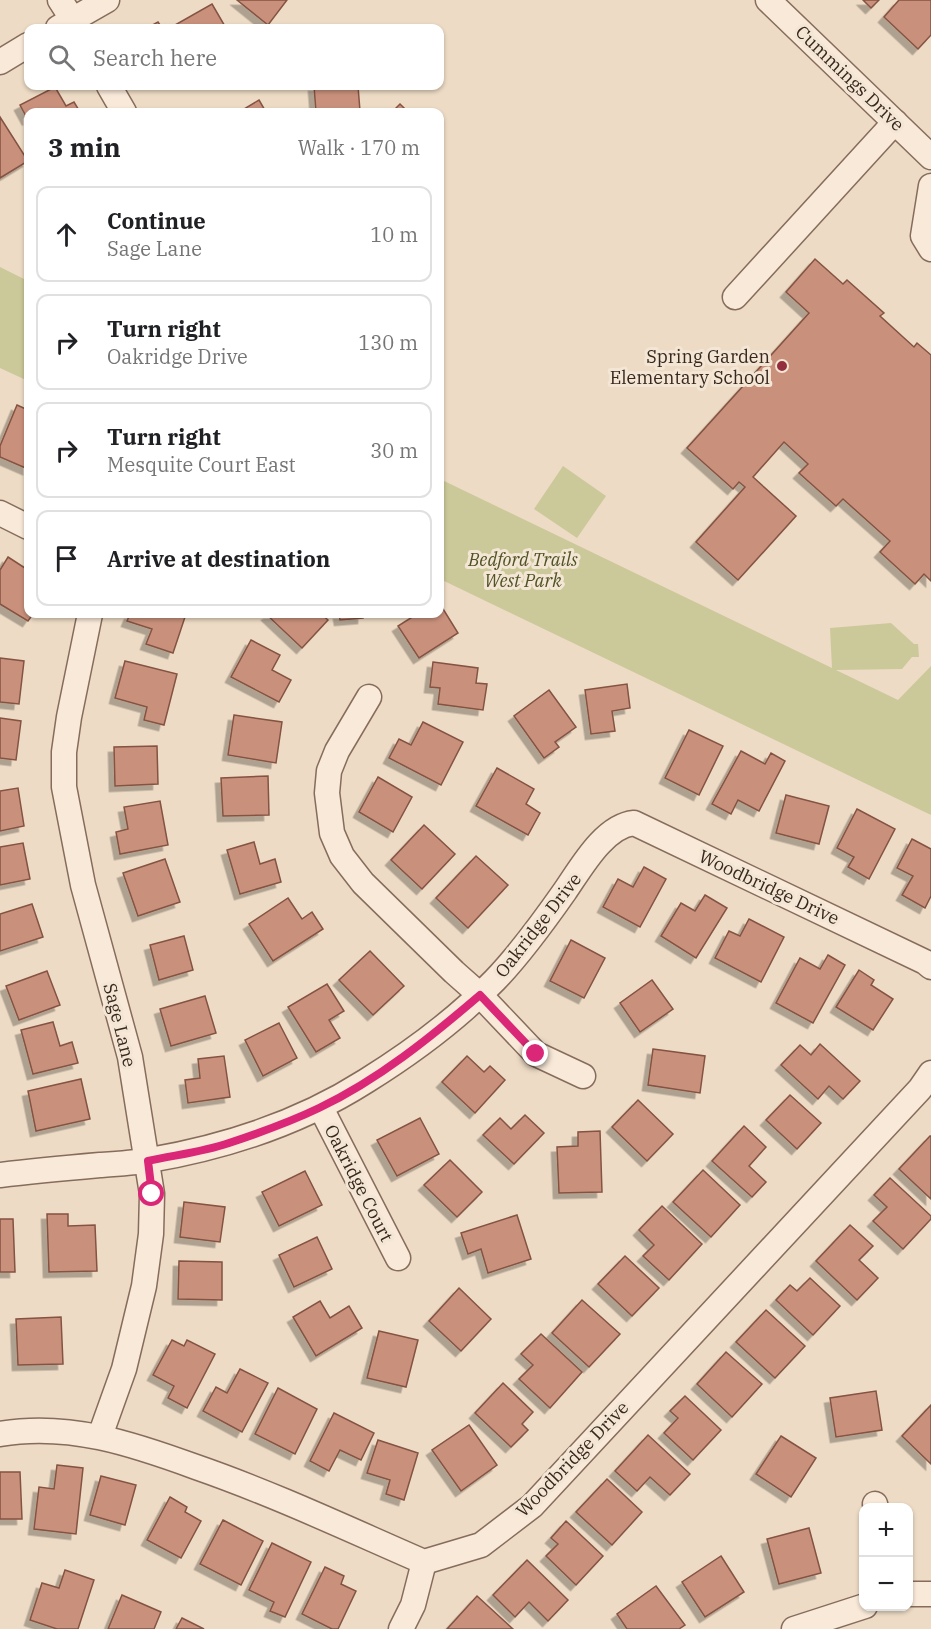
<!DOCTYPE html>
<meta charset="utf-8">
<style>
body{margin:0;font-family:"IBM Plex Serif",serif;background:#f2f2f2;color:#202124}
.controls{position:absolute;right:18px;bottom:18px;display:grid;overflow:hidden;border-radius:12px;box-shadow:0 2px 4px #0004}
.controls button{width:54px;height:54px;display:grid;place-items:center;padding:0;border:0;border-bottom:2px solid #e0e0e0;background:#fff;color:#202124;font:30px sans-serif}
.stop{position:absolute;width:18px;height:18px;margin:-14px;border:4px solid #db2777;border-radius:50%;background:#fff}
.stop.end{background:#db2777;border-color:#fff;box-shadow:0 2px 6px #0008}
.list{margin:0;padding:0;list-style:none}
h2{display:flex;justify-content:space-between;align-items:center;height:78px;margin:0;padding:0 24px;font-size:26px}
h2 small{font-size:20px;font-weight:400;color:#757577}
.list li{display:grid;grid-template-columns:39px 1fr auto;gap:18px;align-items:center;box-sizing:border-box;height:96px;margin:0 12px 12px;padding:0 12px;border:2px solid #e0e0e0;border-radius:12px}
.list b{display:block;font-size:22px;white-space:nowrap}
.list p{margin:0;font-size:20px;white-space:nowrap;color:#757577}
.list em{font-size:20px;font-style:normal;color:#757577}
.icon{flex:none;width:33px;height:33px;fill:none;stroke:currentColor;stroke-width:2;stroke-linecap:round;stroke-linejoin:round}
.map{position:relative;flex:none;width:931px;height:1629px;overflow:hidden}
.search{position:absolute;background:#fff;box-shadow:0 2px 4px #0004;left:24px;top:24px;width:420px;height:66px;display:flex;align-items:center;gap:15px;box-sizing:border-box;padding:0 21px;border-radius:12px;color:#757577;font-size:22px}
.panel{position:absolute;background:#fff;box-shadow:0 2px 4px #0004;left:24px;top:108px;width:420px;height:510px;border-radius:12px}
.map>svg:first-child{display:block}
.green{fill:#cbc999}
.building{fill:#c9917c;stroke:#855342;stroke-width:1.5;filter:url(#shadow)}
.lines{fill:none;stroke-linecap:round;stroke-linejoin:round}
.minor-casing{stroke:#876c5c;stroke-width:27}
.minor{stroke:#f8e9d8;stroke-width:24}
.route{stroke:#db2777;stroke-width:8}
.poi-dot{fill:#942e3e;stroke:#f4e6d4;stroke-width:2}
.labels{text-anchor:middle;dominant-baseline:central;stroke-width:6;stroke-linejoin:round;paint-order:stroke}
.street-label{font-size:18px;fill:#38271f;stroke:#f4e6d4}
.poi-label{font-size:18px;fill:#38271f;stroke:#f4e6d4;text-anchor:end}
.park-label{font-size:18px;font-style:italic;fill:#4f5326;stroke:#f4e6d4}
</style>
<div class="map">
<svg width="931" height="1629" viewBox="0 0 931 1629">
<defs>
<filter id="shadow"><feDropShadow dx="-5.5" dy="5.5" stdDeviation="0" flood-color="#0004"/></filter>
</defs>
<rect width="100%" height="100%" fill="#eddbc5"/>
<g class="green">
<path d="M0,267L28,281V381L0,368Z"/>
<path d="M563,466L606,496L577,538L534,509Z"/>
<path d="M440,479L832,668L830,628L891,623L914,644H918L919,657H912L902,669L836,670L898,700L931,666V815L440,579Z"/>
</g>
<g class="building">
<path d="M237,0H287L268,25Z"/>
<path d="M863,0H879L871,8Z"/>
<path d="M899,0H931V35L918,49L884,17Z"/>
<path d="M212,4L226,28H177L175,25Z"/>
<path d="M158,22L162,28H147Z"/>
<path d="M314,86H358L360,111L316,112Z"/>
<path d="M55,87L66,106L74,102L80,112H28V120L20,105Z"/>
<path d="M259,100L266,112H239Z"/>
<path d="M400,104L408,112H392Z"/>
<path d="M0,117L28,161L0,178Z"/>
<path d="M815,259L843,284L847,280L884,313L880,316L914,347L917,343L931,355V581L924,574L915,584L880,552L890,541L843,499L836,506L799,473L808,464L784,442L753,477L796,516L738,580L696,542L745,487L739,482L733,489L687,448L809,313L786,292Z"/>
<path d="M17,405L28,410V469L0,457V446Z"/>
<path d="M8,557L28,570V614H33L28,621L0,604V570Z"/>
<path d="M440,604L458,633L419,658L398,626L417,614H440Z"/>
<path d="M130,614H186L173,653L146,644L152,629L127,621Z"/>
<path d="M269,614H321L328,620L302,648L267,615Z"/>
<path d="M339,614H363V618L340,620Z"/>
<path d="M251,640L280,655L272,670L291,680L279,702L231,677Z"/>
<path d="M0,658L24,661L19,704L0,702Z"/>
<path d="M125,661L177,674L164,725L144,720L147,707L115,698Z"/>
<path d="M433,662L478,668L476,683L487,684L483,710L438,704L440,688L430,687Z"/>
<path d="M627,684L630,708L612,711L615,731L591,734L585,690Z"/>
<path d="M549,690L576,727L555,742L559,747L544,758L514,716Z"/>
<path d="M234,715L282,722L276,763L228,755Z"/>
<path d="M0,718L21,721L16,760L0,758Z"/>
<path d="M423,722L463,742L441,785L389,758L399,739L411,745Z"/>
<path d="M689,730L723,746L699,795L665,778Z"/>
<path d="M157,746L158,784L115,786L114,747Z"/>
<path d="M741,751L765,764L771,753L785,761L759,811L738,800L731,814L712,804Z"/>
<path d="M497,768L534,789L526,804L540,813L528,835L476,806Z"/>
<path d="M268,776L269,815L223,816L221,778Z"/>
<path d="M378,777L412,797L393,832L359,812Z"/>
<path d="M18,788L24,826L0,831V791Z"/>
<path d="M786,795L829,806L819,844L776,833Z"/>
<path d="M160,801L168,845L120,854L116,832L128,829L124,807Z"/>
<path d="M857,809L895,829L869,879L848,867L854,857L837,848Z"/>
<path d="M424,825L455,854L422,889L391,860Z"/>
<path d="M912,839L931,849V896L925,908L902,895L913,876L897,868Z"/>
<path d="M254,842L260,864L275,859L281,882L240,894L227,850Z"/>
<path d="M23,843L30,879L0,885V847Z"/>
<path d="M476,856L508,885L468,928L436,898Z"/>
<path d="M165,859L180,902L138,916L123,873Z"/>
<path d="M644,867L666,879L640,927L603,907L618,879L633,887Z"/>
<path d="M705,895L727,908L696,958L661,936L681,903L695,911Z"/>
<path d="M288,898L302,919L312,912L323,929L273,961L249,924Z"/>
<path d="M32,904L43,937L0,951V914Z"/>
<path d="M749,919L784,937L761,982L715,958L729,931L740,936Z"/>
<path d="M184,936L193,970L159,980L150,945Z"/>
<path d="M571,940L605,958L584,998L550,981Z"/>
<path d="M370,951L404,986L373,1015L339,980Z"/>
<path d="M828,955L845,965L813,1023L776,1003L800,958L820,969Z"/>
<path d="M859,970L874,980L871,985L893,999L873,1030L836,1007Z"/>
<path d="M47,971L60,1005L19,1020L6,986Z"/>
<path d="M652,980L673,1009L640,1032L620,1003Z"/>
<path d="M327,984L344,1011L329,1020L340,1038L316,1052L288,1007Z"/>
<path d="M205,996L216,1033L171,1046L160,1009Z"/>
<path d="M53,1022L60,1046L72,1042L78,1063L33,1074L21,1030Z"/>
<path d="M279,1023L297,1058L263,1076L245,1040Z"/>
<path d="M820,1044L860,1081L843,1099L829,1086L818,1099L781,1065L800,1045L811,1055Z"/>
<path d="M653,1049L705,1056L700,1093L648,1085Z"/>
<path d="M224,1056L230,1097L188,1103L185,1080L200,1078L198,1059Z"/>
<path d="M467,1056L484,1072L490,1066L505,1080L475,1113L442,1082Z"/>
<path d="M81,1079L90,1119L36,1131L28,1091Z"/>
<path d="M790,1095L821,1123L797,1149L766,1120Z"/>
<path d="M638,1100L673,1134L647,1161L612,1127Z"/>
<path d="M525,1115L544,1133L514,1164L483,1135L500,1118L511,1129Z"/>
<path d="M420,1118L439,1154L397,1176L377,1140Z"/>
<path d="M744,1126L766,1147L749,1166L766,1182L752,1197L712,1161Z"/>
<path d="M600,1131L602,1192L559,1193L557,1147L578,1146V1132Z"/>
<path d="M930,1136H931V1199L899,1169Z"/>
<path d="M450,1160L482,1192L457,1217L424,1185Z"/>
<path d="M703,1170L740,1205L711,1237L673,1202Z"/>
<path d="M305,1171L322,1205L279,1226L262,1192Z"/>
<path d="M890,1178L931,1216V1219L903,1249L873,1221L887,1207L874,1195Z"/>
<path d="M184,1202L225,1207L220,1242L180,1237Z"/>
<path d="M662,1206L702,1244L669,1280L643,1256L654,1245L639,1230Z"/>
<path d="M47,1214H68V1226L95,1225L97,1271L49,1272Z"/>
<path d="M517,1215L531,1259L488,1273L481,1249L468,1254L461,1233Z"/>
<path d="M0,1219H13L15,1272H0Z"/>
<path d="M850,1225L873,1246L859,1260L878,1278L857,1300L816,1261Z"/>
<path d="M317,1237L332,1269L294,1287L279,1255Z"/>
<path d="M625,1256L659,1288L632,1316L598,1284Z"/>
<path d="M179,1261L222,1262V1300L178,1299Z"/>
<path d="M810,1278L840,1306L813,1335L776,1300L790,1285L797,1291Z"/>
<path d="M459,1288L491,1319L461,1351L429,1321Z"/>
<path d="M582,1300L620,1334L589,1367L552,1333Z"/>
<path d="M320,1301L330,1318L349,1306L362,1328L316,1356L293,1317Z"/>
<path d="M766,1310L805,1346L775,1378L736,1342Z"/>
<path d="M61,1317L63,1364L18,1365L16,1319Z"/>
<path d="M379,1331L418,1340L406,1387L367,1378Z"/>
<path d="M541,1334L582,1372L550,1408L519,1379L533,1365L521,1354Z"/>
<path d="M172,1340L184,1346L187,1340L215,1354L187,1408L168,1398L174,1386L153,1375Z"/>
<path d="M726,1352L762,1384L732,1417L697,1384Z"/>
<path d="M240,1369L268,1383L242,1432L203,1411L216,1387L227,1393Z"/>
<path d="M503,1383L533,1412L522,1424L528,1430L511,1447L475,1413Z"/>
<path d="M278,1388L317,1409L295,1454L255,1434Z"/>
<path d="M876,1391L882,1430L836,1437L830,1398Z"/>
<path d="M685,1396L721,1430L693,1460L664,1433L678,1418L670,1411Z"/>
<path d="M931,1405V1464L902,1436Z"/>
<path d="M334,1413L374,1433L361,1460L340,1450L329,1471L310,1461Z"/>
<path d="M469,1425L497,1465L461,1491L432,1450Z"/>
<path d="M648,1435L690,1474L670,1495L650,1477L637,1491L615,1471Z"/>
<path d="M781,1436L816,1458L791,1497L756,1474Z"/>
<path d="M378,1440L418,1453L404,1500L386,1494L390,1480L367,1473Z"/>
<path d="M57,1465L83,1468L76,1534L34,1529L39,1487L54,1489Z"/>
<path d="M0,1472H20L22,1519H0Z"/>
<path d="M101,1476L136,1485L125,1525L90,1515Z"/>
<path d="M607,1479L642,1512L612,1545L576,1512Z"/>
<path d="M170,1497L187,1507L185,1512L201,1521L181,1558L147,1540Z"/>
<path d="M223,1520L263,1541L241,1585L200,1564Z"/>
<path d="M566,1521L603,1556L576,1585L546,1556L558,1544L551,1538Z"/>
<path d="M809,1528L821,1573L779,1584L767,1539Z"/>
<path d="M272,1543L311,1562L285,1617L270,1611L274,1602L249,1590Z"/>
<path d="M721,1556L744,1592L705,1617L682,1582Z"/>
<path d="M527,1560L568,1600L548,1621L529,1602L515,1617L493,1595Z"/>
<path d="M325,1567L344,1576L341,1584L356,1591L338,1629H332L302,1614Z"/>
<path d="M65,1570L94,1580L78,1629H57L30,1620L42,1583L59,1588Z"/>
<path d="M656,1586L685,1625L679,1629H627L617,1614Z"/>
<path d="M122,1595L161,1612L154,1629H108Z"/>
<path d="M477,1596L513,1629H447Z"/>
<path d="M182,1618L204,1629H176Z"/>
</g>
<g class="lines">
<defs>
<g id="minor">
<path d="M60,0L78,28"/>
<path d="M768,0L931,157"/>
<path d="M58,28L107,0"/>
<path d="M0,62L28,45"/>
<path d="M109,86L124,112"/>
<path d="M931,186L923,236L931,249"/>
<path d="M735,297L895,122"/>
<path d="M0,513L28,527"/>
<path d="M90,614L69,717L64,752V787L83,885L130,1057L152,1194L151,1234L144,1286L124,1369L100,1436"/>
<path d="M369,697L337,751L329,771L327,793L332,833L342,856L363,883L454,972L480,995L536,1054L583,1076"/>
<path d="M321,1108L398,1258"/>
<path d="M0,1175C33,1171 66,1168 100,1165C116,1164 133,1163 150,1160C226,1147 300,1123 366,1081C411,1053 457,1019 495,980C520,954 544,921 565,891C581,868 604,826 634,823L925,962L931,967"/>
<path d="M0,1434C68,1422 133,1444 196,1467C274,1494 348,1529 424,1562L481,1545L532,1506L920,1089L931,1073"/>
<path d="M875,1504L876,1508"/>
<path d="M908,1594H931"/>
<path d="M401,1629L413,1605L424,1562"/>
<path d="M794,1629L865,1606"/>
</g>
</defs>
<use href="#minor" class="minor-casing"/>
<use href="#minor" class="minor"/>
</g>
<g class="lines">
<path class="route" d="M152,1194L148,1161C175,1155 203,1152 229,1143C259,1133 290,1122 319,1108C378,1080 431,1037 480,995L536,1054"/>
</g>
<circle class="poi-dot" cx="782" cy="366" r="6"/>
<g class="labels">
<g class="street-label">
<text transform="translate(850 78) rotate(44)">Cummings Drive</text>
<text transform="translate(769 887) rotate(25)">Woodbridge Drive</text>
<text transform="translate(538 925) rotate(-52)">Oakridge Drive</text>
<text transform="translate(120 1025) rotate(76)">Sage Lane</text>
<text transform="translate(359 1183) rotate(63)">Oakridge Court</text>
<text transform="translate(572 1459) rotate(-46)">Woodbridge Drive</text>
</g>
<g class="poi-label">
<text x="770" y="356">Spring Garden<tspan x="770" dy="21">Elementary School</tspan></text>
</g>
<g class="park-label">
<text x="523" y="559">Bedford Trails<tspan x="523" dy="21">West Park</tspan></text>
</g>
</g>
</svg>
<div class="controls">
<button>+</button>
<button>−</button>
</div>
<div class="stop" style="left:152px;top:1194px"></div>
<div class="stop end" style="left:536px;top:1054px"></div>
<div class="search"><svg class="icon" aria-label="search" viewBox="0 0 24 24"><circle cx="10" cy="10" r="6"/><path d="M15 15l6 6"/></svg>Search here</div>
<section class="panel">
<h2>3 min<small>Walk · 170 m</small></h2>
<ul class="list">
<li><svg class="icon" aria-label="ahead" viewBox="0 0 24 24"><path d="M12 20V5M6 11l6-6 6 6"/></svg><div><b>Continue</b><p>Sage Lane</p></div><em>10 m</em></li>
<li><svg class="icon" aria-label="right" viewBox="0 0 24 24"><path d="M7 20v-9h11M14 6l5 5-5 5"/></svg><div><b>Turn right</b><p>Oakridge Drive</p></div><em>130 m</em></li>
<li><svg class="icon" aria-label="right" viewBox="0 0 24 24"><path d="M7 20v-9h11M14 6l5 5-5 5"/></svg><div><b>Turn right</b><p>Mesquite Court East</p></div><em>30 m</em></li>
<li><svg class="icon" aria-label="arrive" viewBox="0 0 24 24"><path d="M6 21V4h12l-3 4 3 4H6"/></svg><div><b>Arrive at destination</b></div></li>
</ul>
</section>
</div>
